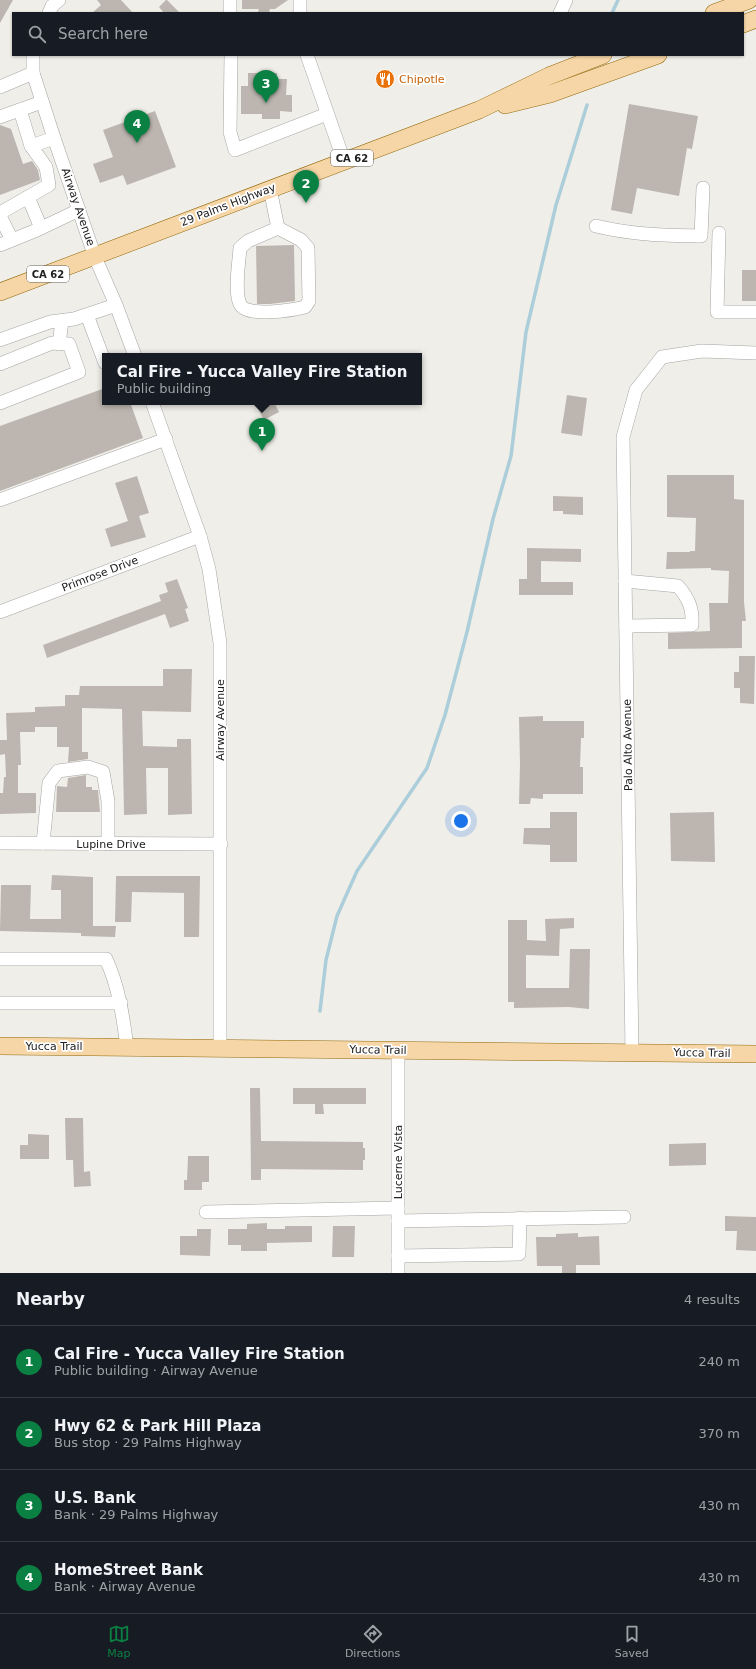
<!DOCTYPE html>
<meta charset="utf-8">
<style>
body{margin:0;font-family:"DejaVu Sans",sans-serif;background:#20242c;color:#f1f3f6}
.you{position:absolute;left:461px;top:821px;width:14px;height:14px;margin:-10px;border:3px solid #fff;border-radius:50%;background:#1a73e8;box-shadow:0 0 0 6px #1a73e833}
.badge{display:grid;place-items:center;width:26px;height:26px;border-radius:50%;background:#0b8043;color:#fff;font-size:13px;font-weight:700}
.pin{position:absolute;translate:-50% -33px;filter:drop-shadow(0 1px 2px #0008)}
.pin::after{content:'';position:absolute;top:21px;width:14px;height:12px;background:inherit;clip-path:polygon(0 0,100% 0,50% 100%)}
.popup{position:absolute;left:102px;top:353px;width:320px;height:52px;box-sizing:border-box;display:grid;place-content:center;border-radius:0px;background:#171b24;filter:drop-shadow(0 1px 3px #0005);font-size:13px;white-space:nowrap;color:#9ea1a6}
.popup b{font-size:15px;color:#f1f3f6}
.popup::after{content:'';position:absolute;left:50%;top:100%;margin-left:-8px;border:8px solid transparent;border-top-color:#171b24}
.list{margin:0;padding:0;list-style:none}
h2{display:flex;justify-content:space-between;align-items:center;height:52px;margin:0;padding:0 16px;font-size:17px}
h2 small{font-size:13px;font-weight:400;color:#9ea1a6}
.list li{display:grid;grid-template-columns:26px 1fr auto;gap:12px;align-items:center;box-sizing:border-box;height:72px;padding:0 16px;border-top:1px solid #363941}
.list b{display:block;font-size:15px;white-space:nowrap}
.list p{margin:0;font-size:13px;white-space:nowrap;color:#9ea1a6}
.list em{font-size:13px;font-style:normal;color:#9ea1a6}
.icon{flex:none;width:22px;height:22px;fill:none;stroke:currentColor;stroke-width:2;stroke-linecap:round;stroke-linejoin:round}
.map{position:relative;flex:none;width:756px;height:1273px;overflow:hidden}
.search{position:absolute;background:#171b24;box-shadow:0 1px 3px #0004;left:12px;right:12px;top:12px;height:44px;display:flex;align-items:center;gap:10px;box-sizing:border-box;padding:0 14px;border-radius:0px;color:#9ea1a6;font-size:15px}
.sheet{height:340px;background:#171b24}
nav{display:flex;justify-content:space-around;align-items:center;box-sizing:border-box;height:56px;border-top:1px solid #363941;background:#171b24;font-size:11px;color:#9ea1a6}
nav a{display:grid;justify-items:center;gap:2px}
nav .on{color:#0b8043}
.map>svg:first-child{display:block}
.lines{fill:none;stroke-linecap:round;stroke-linejoin:round}
.stream{stroke:#abceda;stroke-width:3.5}
.building{fill:#bdb6b0}
.minor-casing{stroke:#a4a4a4;stroke-width:14}
.major-casing{stroke:#92690b;stroke-width:18}
.minor{stroke:#fff;stroke-width:13}
.major{stroke:#f6d6a7;stroke-width:17}
.labels{text-anchor:middle;dominant-baseline:central;stroke-width:3.5;stroke-linejoin:round;paint-order:stroke}
.shield{fill:#fff;stroke:#636363;stroke-width:1}
.shield-label{font-size:10px;font-weight:bold;fill:#202020}
.food-label{font-size:11px;fill:#c56008;stroke:#fff;text-anchor:start}
.street-label{font-size:11px;fill:#202020;stroke:#fff}
</style>
<div class="map">
<svg width="756" height="1273" viewBox="0 0 756 1273">
<rect width="100%" height="100%" fill="#f0eee8"/>
<g class="lines">
<g class="stream">
<path d="M612,13L618,0"/>
<path d="M320,1011L326,960L337,916L357,871L427,768L445,715L467,632L493,519L511,456L526,332L556,205L587,105"/>
</g>
</g>
<g class="building">
<path d="M0,0H13L0,23Z"/>
<path d="M97,0H121L133,13H92L101,5Z"/>
<path d="M166,0H167L180,13H164L159,7Z"/>
<path d="M242,0H288L275,9H270L269,13L258,12L259,9H242Z"/>
<path d="M248,73H277V79H287L286,95H292V112L280,111V119H262V114H241V86H248Z"/>
<path d="M629,104L698,116L692,149L687,148L679,196L637,188L632,214L611,210Z"/>
<path d="M155,111L176,167L127,185L123,175L100,183L93,164L113,157L103,130Z"/>
<path d="M0,125L11,129L23,164L32,161L38,170L40,180L0,195Z"/>
<path d="M294,245L295,301L270,304H257L256,246Z"/>
<rect x="742" y="270" width="14" height="31"/>
<path d="M105,388V402H130L143,438L0,491V426Z"/>
<path d="M567,395L587,398L582,436L561,433Z"/>
<path d="M254,402H274L279,412L264,420Z"/>
<path d="M667,475H734V499L744,500V602L746,621H742V648L668,649V633L710,631L709,603H728L729,571L711,570V568L666,569L667,552H690V551H695L696,518L667,517Z"/>
<path d="M137,476L149,513L139,516L146,537L111,547L105,529L128,521L115,483Z"/>
<path d="M553,496L583,497V515L563,514V511H553Z"/>
<path d="M527,548L581,549V562L541,561V582H573V595H519V579H527Z"/>
<path d="M177,579L188,608L185,609L189,621L170,628L165,614L47,658L43,645L161,601L159,595L168,592L165,583Z"/>
<path d="M739,656H755L754,704L740,703V688H734V672H739Z"/>
<path d="M163,669H192L191,712L142,711L143,746L177,747V739H191L192,814L168,815V768H146L147,814L124,815L122,709L82,708V752H88V759L68,762L69,747H57V727H35V732H20L21,765H18V793H36V813L0,814V793H3L4,777H6L5,754L0,755V740H7L6,713L35,712V707L65,706V695H79L80,686H163Z"/>
<path d="M543,716V721H584V738H581L580,767H583V794H543V799L531,798L530,804H519L520,764L519,717Z"/>
<path d="M86,775V787H92V790H98L100,812H56L57,786L67,787L68,778Z"/>
<path d="M550,812H577V862H550V845L523,844L524,828H550Z"/>
<path d="M714,812L715,862L671,861L670,813Z"/>
<path d="M52,875L93,877V926H116L115,937L81,936V933L0,931L1,885H31L30,919H61V890H51Z"/>
<path d="M116,876H200L199,937H184V893L132,892L131,922H115Z"/>
<path d="M574,918V928L560,929L559,956L526,955V988H569L570,949H590L589,1009L569,1007L514,1008V1002H508V920H527V940L546,941L545,919Z"/>
<path d="M250,1088H260L261,1141L363,1142V1148H365V1160H363V1170L261,1169V1180H251Z"/>
<path d="M293,1088H366V1104H323L324,1114H315V1104H293Z"/>
<path d="M65,1118H83L84,1172L90,1171L91,1186L74,1187L73,1160H66Z"/>
<path d="M28,1134L49,1135V1159H20V1145H28Z"/>
<path d="M706,1143V1165L669,1166V1144Z"/>
<path d="M188,1156H209V1182H202V1190H184V1180H187Z"/>
<path d="M725,1216L756,1217V1251L736,1250L737,1231H725Z"/>
<path d="M267,1223V1229H285V1226H312V1242L267,1243V1251H241V1245H228V1229H247V1224Z"/>
<path d="M333,1226H355L354,1257H332Z"/>
<path d="M197,1229H211L210,1256L180,1255V1236H197Z"/>
<path d="M578,1233V1237L599,1236L600,1265H576V1273H562V1266H537L536,1237H556V1234Z"/>
</g>
<g class="lines">
<defs>
<g id="minor">
<path d="M230,0V13"/>
<path d="M300,0V13"/>
<path d="M49,13L52,6L59,0"/>
<path d="M560,13L566,0"/>
<path d="M33,55V73L54,138L95,257L116,305L135,356"/>
<path d="M231,55L230,132L235,150L327,114"/>
<path d="M307,55L344,161"/>
<path d="M0,87L33,73"/>
<path d="M0,117L42,102"/>
<path d="M31,146L54,138"/>
<path d="M270,189L278,228L301,240L308,248L309,301L305,307C293,310 246,318 240,304C234,291 239,263 240,248L248,241L278,228"/>
<path d="M28,197L41,228"/>
<path d="M0,213L49,185L46,167L31,146L20,110"/>
<path d="M0,216L12,240"/>
<path d="M596,226C633,235 663,235 701,236L703,188"/>
<path d="M719,233L717,312H756"/>
<path d="M0,245L37,230L79,210"/>
<path d="M87,315L105,363"/>
<path d="M0,340L50,322L74,319L116,305"/>
<path d="M59,344L62,321"/>
<path d="M0,364L52,343L69,344L79,372L0,403"/>
<path d="M152,402L200,536L209,569L220,643V1048"/>
<path d="M0,500L166,439"/>
<path d="M625,581L678,586C689,599 693,609 692,625L626,626"/>
<path d="M0,612L200,536"/>
<path d="M0,843L221,844"/>
<path d="M43,843L49,783L58,771L88,767L103,772L108,801V844"/>
<path d="M0,959H106C119,987 123,1017 127,1047"/>
<path d="M0,1003H121"/>
<path d="M632,1053L623,437L636,390L662,357L702,351L756,353"/>
<path d="M206,1212L398,1208"/>
<path d="M398,1221L624,1217"/>
<path d="M398,1256L519,1254L520,1218"/>
<path d="M398,1273V1050"/>
</g>
<g id="major">
<path d="M714,13L749,0"/>
<path d="M743,24L756,19"/>
<path d="M505,105L550,94L658,55"/>
<path d="M0,292L479,110L549,76L603,55"/>
<path d="M0,1046L756,1054"/>
</g>
</defs>
<use href="#minor" class="minor-casing"/>
<use href="#major" class="major-casing"/>
<use href="#minor" class="minor"/>
<use href="#major" class="major"/>
</g>
<defs>
<symbol id="restaurant-disc" viewBox="-11 -11 22 22"><circle r="9.5" fill="#e8710a" stroke="#fff"/><path d="M-5-6h1v4h1v-4h1v4h1v-4h1v5L-1.5 .5V6h-2V.5L-5-1ZM5-6V6H3V1.5H1.5Q1.5-4 5-6Z" fill="#fff"/></symbol>
</defs>
<g fill-rule="evenodd">
<use href="#restaurant-disc" x="374" y="68" width="22" height="22"/>
</g>
<g class="labels">
<g class="shield">
<rect x="331" y="150" width="42" height="16" rx="3"/>
<rect x="27" y="266" width="42" height="16" rx="3"/>
</g>
<g class="shield-label">
<text x="352" y="158">CA 62</text>
<text x="48" y="274">CA 62</text>
</g>
<g class="food-label">
<text x="399" y="79">Chipotle</text>
</g>
<g class="street-label">
<text transform="translate(228 205) rotate(-21)">29 Palms Highway</text>
<text transform="translate(78 207) rotate(71)">Airway Avenue</text>
<text transform="translate(100 574) rotate(-21)">Primrose Drive</text>
<text transform="translate(220 720) rotate(-90)">Airway Avenue</text>
<text transform="translate(628 745) rotate(-91)">Palo Alto Avenue</text>
<text x="111" y="844">Lupine Drive</text>
<text x="54" y="1046">Yucca Trail</text>
<text transform="translate(378 1050) rotate(1)">Yucca Trail</text>
<text transform="translate(702 1053) rotate(1)">Yucca Trail</text>
<text transform="translate(398 1162) rotate(-90)">Lucerne Vista</text>
</g>
</g>
</svg>
<div class="you"></div>
<div class="pin badge" style="left:262px;top:451px">1</div>
<div class="popup"><b>Cal Fire - Yucca Valley Fire Station</b>Public building</div>
<div class="pin badge" style="left:306px;top:203px">2</div>
<div class="pin badge" style="left:266px;top:103px">3</div>
<div class="pin badge" style="left:137px;top:143px">4</div>
<div class="search"><svg class="icon" aria-label="search" viewBox="0 0 24 24"><circle cx="10" cy="10" r="6"/><path d="M15 15l6 6"/></svg>Search here</div>
</div>
<section class="sheet">
<h2>Nearby<small>4 results</small></h2>
<ul class="list">
<li><span class="badge">1</span><div><b>Cal Fire - Yucca Valley Fire Station</b><p>Public building · Airway Avenue</p></div><em>240 m</em></li>
<li><span class="badge">2</span><div><b>Hwy 62 &amp; Park Hill Plaza</b><p>Bus stop · 29 Palms Highway</p></div><em>370 m</em></li>
<li><span class="badge">3</span><div><b>U.S. Bank</b><p>Bank · 29 Palms Highway</p></div><em>430 m</em></li>
<li><span class="badge">4</span><div><b>HomeStreet Bank</b><p>Bank · Airway Avenue</p></div><em>430 m</em></li>
</ul>
</section>
<nav>
<a class="on"><svg class="icon" aria-label="map" viewBox="0 0 24 24"><path d="M3 6l6-2 6 2 6-2v14l-6 2-6-2-6 2zM9 4v14M15 6v14"/></svg>Map</a>
<a><svg class="icon" aria-label="directions" viewBox="0 0 24 24"><path d="M12 3l9 9-9 9-9-9zM9 14v-3h6M13 9l2 2-2 2"/></svg>Directions</a>
<a><svg class="icon" aria-label="saved" viewBox="0 0 24 24"><path d="M7 4h10v16l-5-4-5 4z"/></svg>Saved</a>
</nav>
